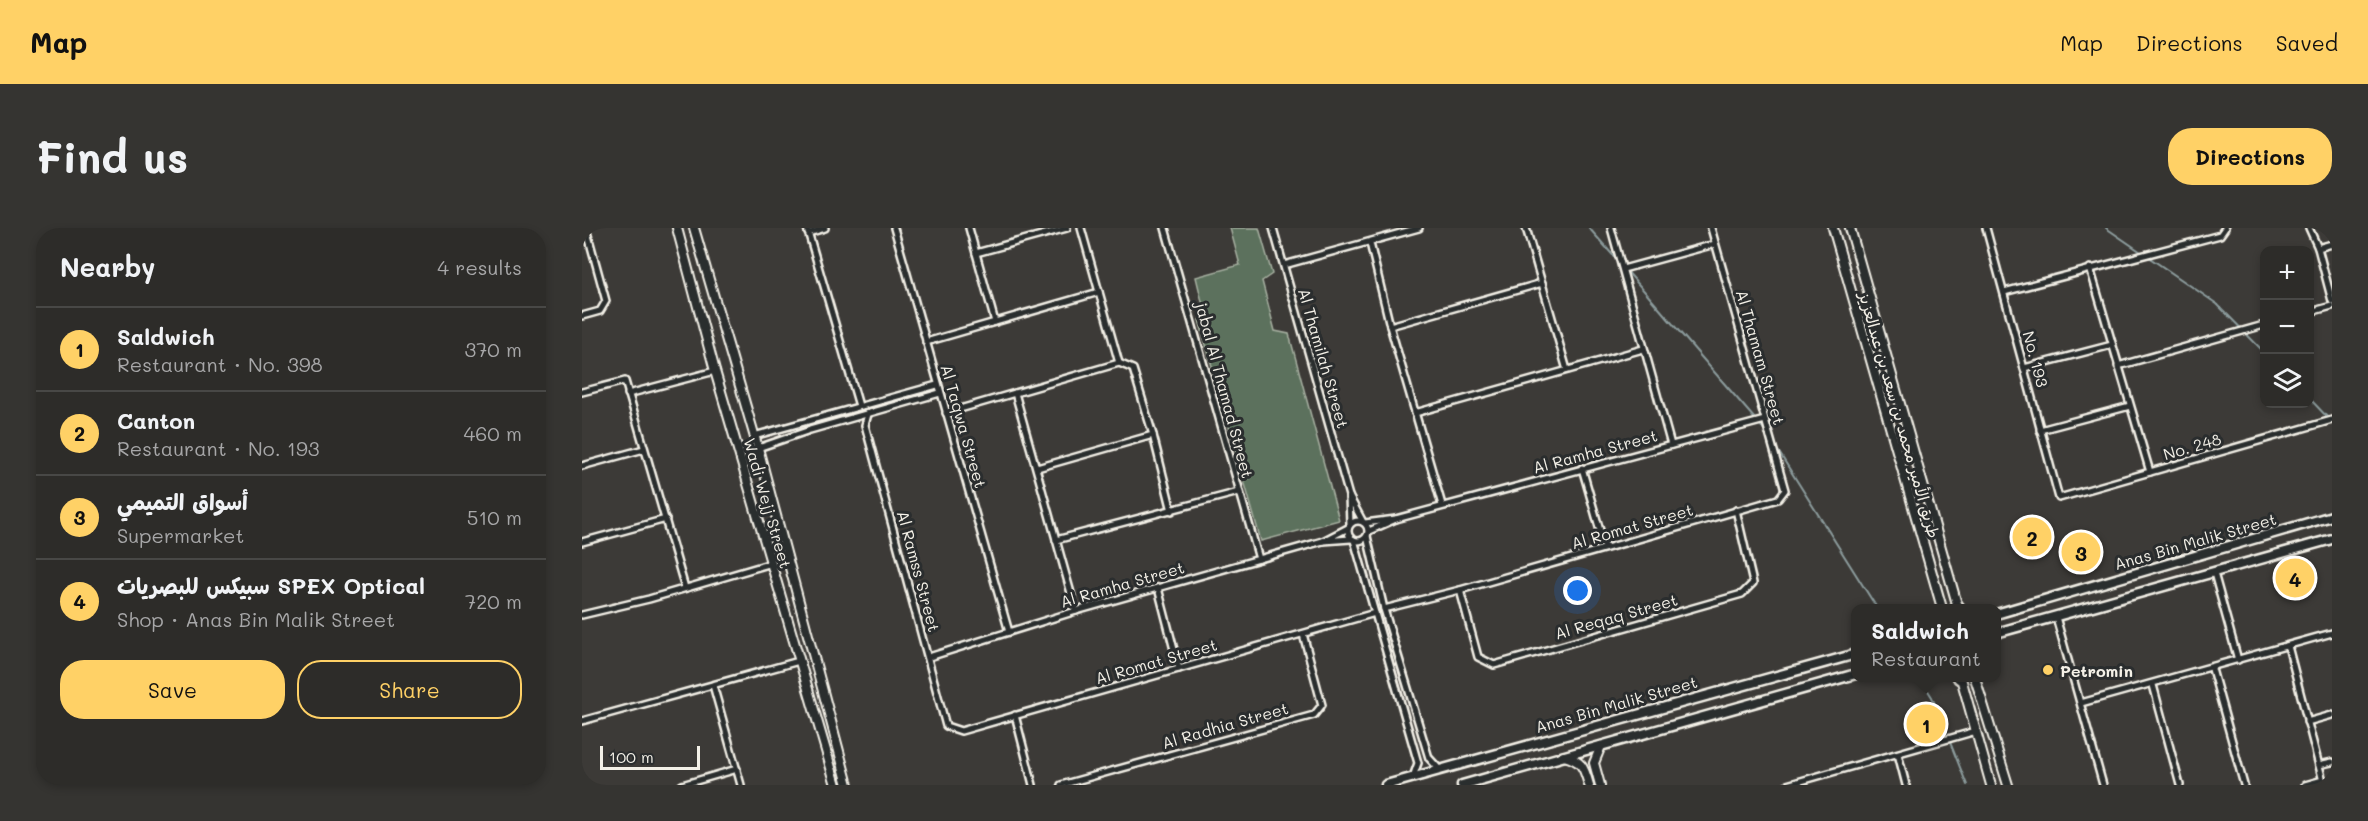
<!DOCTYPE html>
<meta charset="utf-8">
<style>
body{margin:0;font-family:Mali,"Playpen Sans Arabic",sans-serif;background:#353431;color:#f1f3f6}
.controls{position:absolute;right:18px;top:18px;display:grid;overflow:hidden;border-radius:12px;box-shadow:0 3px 9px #0003}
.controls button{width:54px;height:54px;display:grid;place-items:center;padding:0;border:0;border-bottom:2px solid #484846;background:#2d2c29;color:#f1f3f6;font:30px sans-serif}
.scale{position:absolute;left:18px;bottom:15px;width:100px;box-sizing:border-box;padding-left:6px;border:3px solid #f4f1e8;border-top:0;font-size:16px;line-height:21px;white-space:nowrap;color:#f4f1e8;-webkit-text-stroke:4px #2a2d2e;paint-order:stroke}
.you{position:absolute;left:996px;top:363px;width:21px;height:21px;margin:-15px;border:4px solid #fff;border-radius:50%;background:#1a73e8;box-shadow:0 0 0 9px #1a73e833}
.badge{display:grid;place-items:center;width:39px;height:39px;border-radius:50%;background:#ffd166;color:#111;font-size:20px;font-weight:700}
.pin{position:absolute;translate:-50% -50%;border:3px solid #fff;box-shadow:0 2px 6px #0006}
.popup{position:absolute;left:1269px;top:376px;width:150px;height:78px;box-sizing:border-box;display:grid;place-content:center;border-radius:12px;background:#2d2c29;filter:drop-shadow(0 2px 4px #0005);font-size:20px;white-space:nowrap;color:#a7a7a8}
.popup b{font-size:22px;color:#f1f3f6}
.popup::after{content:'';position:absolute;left:50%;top:100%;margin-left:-12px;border:12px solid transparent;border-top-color:#2d2c29}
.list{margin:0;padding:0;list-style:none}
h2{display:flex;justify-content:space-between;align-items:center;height:78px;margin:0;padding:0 24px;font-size:26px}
h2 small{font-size:20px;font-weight:400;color:#a7a7a8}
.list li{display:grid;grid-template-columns:39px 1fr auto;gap:18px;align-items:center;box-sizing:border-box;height:84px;padding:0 24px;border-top:2px solid #484846}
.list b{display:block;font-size:22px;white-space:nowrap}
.list p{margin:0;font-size:20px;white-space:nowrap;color:#a7a7a8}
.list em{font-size:20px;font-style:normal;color:#a7a7a8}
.actions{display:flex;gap:12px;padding:18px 24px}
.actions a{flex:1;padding:14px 0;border:2px solid #ffd166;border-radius:24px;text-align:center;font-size:21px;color:#ffd166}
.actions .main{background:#ffd166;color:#111}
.icon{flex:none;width:33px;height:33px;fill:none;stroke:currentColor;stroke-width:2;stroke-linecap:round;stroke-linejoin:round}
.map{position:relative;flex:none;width:1750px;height:557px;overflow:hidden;border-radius:24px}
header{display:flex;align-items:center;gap:36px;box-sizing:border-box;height:84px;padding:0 30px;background:#ffd166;color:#111}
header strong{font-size:28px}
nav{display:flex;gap:33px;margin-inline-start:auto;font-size:21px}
.intro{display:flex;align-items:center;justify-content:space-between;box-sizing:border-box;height:144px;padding:0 36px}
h1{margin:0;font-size:42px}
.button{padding:15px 27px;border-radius:24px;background:#ffd166;color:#111;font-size:21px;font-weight:700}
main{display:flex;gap:36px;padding:0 36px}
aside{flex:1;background:#2d2c29;border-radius:24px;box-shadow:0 3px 9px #0003}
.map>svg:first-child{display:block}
.green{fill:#5b715d;stroke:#a8b1a2;stroke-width:1.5}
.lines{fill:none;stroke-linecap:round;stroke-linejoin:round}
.stream{stroke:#8c9c9d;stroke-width:2}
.street-casing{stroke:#f4f1e8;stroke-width:10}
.secondary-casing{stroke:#f4f1e8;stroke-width:12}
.primary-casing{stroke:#f4f1e8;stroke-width:13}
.street{stroke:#2a2d2e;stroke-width:5}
.secondary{stroke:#2a2d2e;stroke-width:8}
.primary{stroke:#2a2d2e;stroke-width:8}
.poi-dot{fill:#ffd166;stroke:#2a2d2e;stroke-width:2}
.labels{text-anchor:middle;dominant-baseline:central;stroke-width:6;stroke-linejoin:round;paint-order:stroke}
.street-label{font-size:16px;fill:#f4f1e8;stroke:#2a2d2e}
.poi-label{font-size:16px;font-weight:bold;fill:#f4f1e8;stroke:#2a2d2e;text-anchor:start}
</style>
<header>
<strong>Map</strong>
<nav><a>Map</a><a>Directions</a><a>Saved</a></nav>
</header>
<div class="intro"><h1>Find us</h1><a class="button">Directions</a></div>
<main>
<aside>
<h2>Nearby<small>4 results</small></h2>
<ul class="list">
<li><span class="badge">1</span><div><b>Saldwich</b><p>Restaurant · No. 398</p></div><em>370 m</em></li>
<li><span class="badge">2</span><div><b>Canton</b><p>Restaurant · No. 193</p></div><em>460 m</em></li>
<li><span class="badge">3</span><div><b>أسواق التميمي</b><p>Supermarket</p></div><em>510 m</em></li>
<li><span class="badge">4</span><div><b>سبيكس للبصريات SPEX Optical</b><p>Shop · Anas Bin Malik Street</p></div><em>720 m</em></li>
</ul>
<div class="actions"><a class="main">Save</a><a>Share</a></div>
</aside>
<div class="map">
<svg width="1750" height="557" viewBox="0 0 1750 557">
<rect width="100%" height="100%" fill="#3c3a37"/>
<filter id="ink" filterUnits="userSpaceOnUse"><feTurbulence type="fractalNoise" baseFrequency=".0167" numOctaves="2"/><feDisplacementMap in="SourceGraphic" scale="12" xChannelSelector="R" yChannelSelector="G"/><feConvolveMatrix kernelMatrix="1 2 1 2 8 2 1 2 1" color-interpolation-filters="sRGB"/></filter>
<g filter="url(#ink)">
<path class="green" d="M648,0H677L690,46L680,53L693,103L707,106L757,292L679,313L617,92L623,86L614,49L658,37Z"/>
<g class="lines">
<g class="stream">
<path d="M1007,0L1036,33"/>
<path d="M1524,0L1635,76L1682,124"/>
<path d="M1044,42L1185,205"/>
<path d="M1728,171L1748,192"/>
<path d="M1193,218L1295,380"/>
<path d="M1338,450L1350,469L1385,557"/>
</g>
<defs>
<g id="street">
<path d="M225,0L277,178"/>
<path d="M312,0L427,404"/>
<path d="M387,0L413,94"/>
<path d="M499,0L537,135L551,141L571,207L590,283"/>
<path d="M583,0L677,331"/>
<path d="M691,0L767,268"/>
<path d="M944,0L985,142"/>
<path d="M1029,0L1089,217"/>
<path d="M1404,0L1477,270L1750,192"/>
<path d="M1727,0L1736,20L1750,73"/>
<path d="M226,5L243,0"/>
<path d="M788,15L808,98L860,277"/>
<path d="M1736,20L1750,16"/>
<path d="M394,25L485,0"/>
<path d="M702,37L837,0"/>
<path d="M1508,40L1568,244"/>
<path d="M1041,41L1133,16"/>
<path d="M1422,64L1638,7L1643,0"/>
<path d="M1728,84L1750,78"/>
<path d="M0,88L18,83L24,73L4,0"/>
<path d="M808,98L960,55"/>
<path d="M344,114L517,64"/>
<path d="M1536,138L1682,97"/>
<path d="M1442,140L1530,117"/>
<path d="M0,164L43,153L103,360"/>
<path d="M433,165L494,383"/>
<path d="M46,166L133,143"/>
<path d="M364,185L537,135"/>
<path d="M833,185L1061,121"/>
<path d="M286,186L283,197L364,498L379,503L793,385"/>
<path d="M1458,202L1548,178"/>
<path d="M172,208L355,157"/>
<path d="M176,220L228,202L358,165"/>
<path d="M0,238L62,221"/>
<path d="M455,240L571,207"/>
<path d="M1000,240L1023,320"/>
<path d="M814,291L1183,192"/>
<circle cx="776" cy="303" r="10"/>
<path d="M783,295L814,291L787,303"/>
<path d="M768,296L767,268L781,294"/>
<path d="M766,300L741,313L769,311"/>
<path d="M785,308L802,381L847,530L858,542"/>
<path d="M474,312L657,264"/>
<path d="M772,312L836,535L831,549"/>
<path d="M0,314L84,291"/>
<path d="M1632,345L1656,432"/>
<path d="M576,360L597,441"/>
<path d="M878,362L896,429L912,437L1160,366L1171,355L1154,282"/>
<path d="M802,381L878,362L1196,271L1203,262L1129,0"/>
<path d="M0,387L67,371L190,335"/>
<path d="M1474,389L1521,557"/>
<path d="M1706,418L1742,557"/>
<path d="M347,429L494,383L741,313"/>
<path d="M1630,441L1662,557"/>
<path d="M131,457L159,557"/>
<path d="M1571,457L1598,557"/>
<path d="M1499,475L1750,405"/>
<path d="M433,487L451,557"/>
<path d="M0,493L217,433"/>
<path d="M1725,494L1750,487"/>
<path d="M1316,526L1324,557"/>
<path d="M1737,537L1750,534"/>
<path d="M100,557L155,541"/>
<path d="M479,557L732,487L740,477L721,406"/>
<path d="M1205,557L1394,503"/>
<path d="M1723,557L1741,552"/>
</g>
<g id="secondary">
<path d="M95,0L133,143L254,557"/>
<path d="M112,0L176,220L266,557"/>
<path d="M1251,0L1360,380"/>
<path d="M1268,0L1375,376L1372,380"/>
<path d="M1379,450L1409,557"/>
<path d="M1393,450L1426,557"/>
<path d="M982,528C1000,533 1002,539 1007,557"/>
<path d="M1018,557L1012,535L1019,518"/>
</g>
<g id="primary">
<path d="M1375,376L1378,380"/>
<path d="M1414,386L1750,288"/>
<path d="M1414,405L1750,311"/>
<path d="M1376,450L1377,451"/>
<path d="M804,557L1274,426"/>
<path d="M880,557L1274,446"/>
</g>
</defs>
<use href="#street" class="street-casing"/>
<use href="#secondary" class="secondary-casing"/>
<use href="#primary" class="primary-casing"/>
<use href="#street" class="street"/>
<use href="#secondary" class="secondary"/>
<use href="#primary" class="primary"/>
</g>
</g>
<circle class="poi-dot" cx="1466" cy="442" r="6"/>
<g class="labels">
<g class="street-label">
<text transform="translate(1179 129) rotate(74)">Al Thamam Street</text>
<text transform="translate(742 130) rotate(74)">Al Thamilah Street</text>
<text transform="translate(1454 131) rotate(75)">No. 193</text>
<text transform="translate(643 162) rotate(75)">jabal Al Thamad Street</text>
<text transform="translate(1318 187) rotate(74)">طريق الأمير محمد بن سعد بن عبدالعزيز</text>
<text transform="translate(382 198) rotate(74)">Al Taqwa Street</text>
<text transform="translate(1610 218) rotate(-16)">No. 248</text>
<text transform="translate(1013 223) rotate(-15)">Al Ramha Street</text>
<text transform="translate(186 275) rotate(74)">Wadi Wejj Street</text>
<text transform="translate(1050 298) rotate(-16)">Al Romat Street</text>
<text transform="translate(1613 313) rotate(-16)">Anas Bin Malik Street</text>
<text transform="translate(337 343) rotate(75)">Al Ramss Street</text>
<text transform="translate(540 356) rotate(-16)">Al Ramha Street</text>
<text transform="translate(1034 388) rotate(-16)">Al Reqaq Street</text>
<text transform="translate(574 433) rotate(-16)">Al Romat Street</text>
<text transform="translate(1034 476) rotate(-16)">Anas Bin Malik Street</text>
<text transform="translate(643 497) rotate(-16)">Al Radhia Street</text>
</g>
<g class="poi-label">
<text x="1478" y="442">Petromin</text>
</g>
</g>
</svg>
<div class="controls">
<button>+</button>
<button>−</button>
<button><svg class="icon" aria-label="layers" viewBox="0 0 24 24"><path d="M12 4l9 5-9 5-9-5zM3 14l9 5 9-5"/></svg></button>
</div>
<div class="scale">100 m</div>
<div class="you"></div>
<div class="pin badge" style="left:1344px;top:496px">1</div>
<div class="popup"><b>Saldwich</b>Restaurant</div>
<div class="pin badge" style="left:1450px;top:309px">2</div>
<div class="pin badge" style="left:1499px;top:324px">3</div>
<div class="pin badge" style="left:1713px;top:350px">4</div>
</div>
</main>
